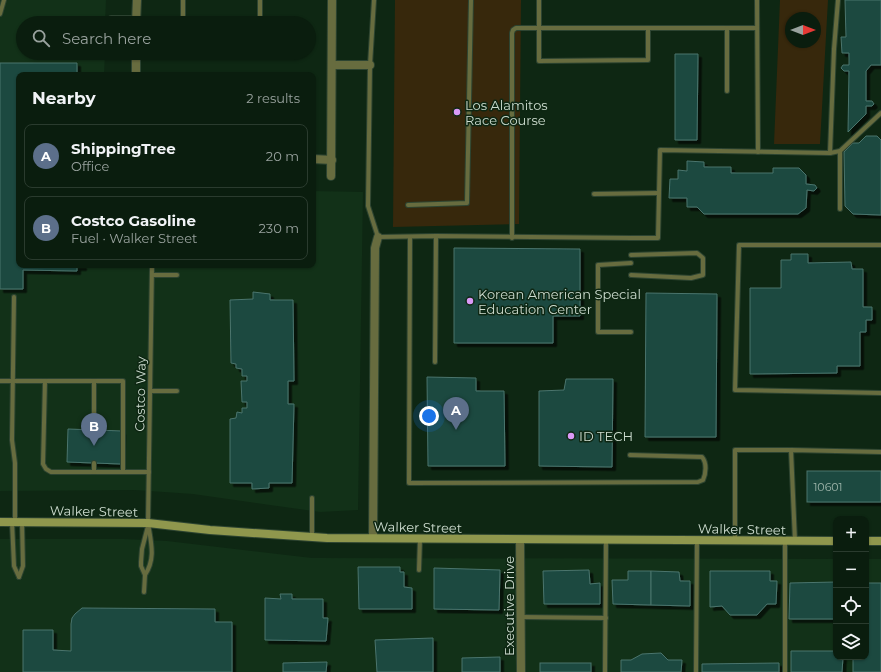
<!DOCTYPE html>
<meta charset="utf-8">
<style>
body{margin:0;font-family:Montserrat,sans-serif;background:#132617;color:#f1f3f6}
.controls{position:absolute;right:12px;bottom:12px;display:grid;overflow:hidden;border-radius:8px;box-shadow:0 1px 3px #0004}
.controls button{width:36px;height:36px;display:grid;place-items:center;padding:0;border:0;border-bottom:1px solid #2a3b2e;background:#0a1d0e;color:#f1f3f6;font:20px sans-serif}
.compass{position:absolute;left:785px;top:12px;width:36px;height:36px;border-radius:50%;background:#0a1d0e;box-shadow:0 1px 3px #0004;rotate:90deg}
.you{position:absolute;left:429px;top:416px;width:14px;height:14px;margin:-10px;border:3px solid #fff;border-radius:50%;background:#1a73e8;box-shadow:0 0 0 6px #1a73e833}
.badge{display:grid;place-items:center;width:26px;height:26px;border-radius:50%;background:#ea580c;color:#fff;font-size:13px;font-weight:700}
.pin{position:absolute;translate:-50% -33px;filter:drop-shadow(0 1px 2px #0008)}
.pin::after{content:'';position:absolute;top:21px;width:14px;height:12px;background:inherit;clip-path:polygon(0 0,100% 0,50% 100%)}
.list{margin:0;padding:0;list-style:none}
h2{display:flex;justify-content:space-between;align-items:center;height:52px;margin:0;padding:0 16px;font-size:17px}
h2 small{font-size:13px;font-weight:400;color:#99a29e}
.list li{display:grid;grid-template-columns:26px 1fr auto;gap:12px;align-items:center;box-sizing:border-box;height:64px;margin:0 8px 8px;padding:0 8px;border:1px solid #2a3b2e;border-radius:8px}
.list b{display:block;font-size:15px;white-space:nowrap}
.list p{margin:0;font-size:13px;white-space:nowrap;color:#99a29e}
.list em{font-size:13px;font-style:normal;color:#99a29e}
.icon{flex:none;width:22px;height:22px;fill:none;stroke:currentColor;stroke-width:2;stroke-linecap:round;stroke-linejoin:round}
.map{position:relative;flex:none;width:881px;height:672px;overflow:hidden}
.search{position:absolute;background:#0a1d0e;box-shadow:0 1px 3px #0004;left:16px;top:16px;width:300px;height:44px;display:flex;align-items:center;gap:10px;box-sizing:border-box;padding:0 14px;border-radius:22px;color:#99a29e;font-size:15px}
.panel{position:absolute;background:#0a1d0e;box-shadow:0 1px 3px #0004;left:16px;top:72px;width:300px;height:196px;border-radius:8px}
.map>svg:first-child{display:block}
.built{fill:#123118}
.green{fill:#37280c;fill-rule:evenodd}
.building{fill:#1a4841;stroke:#4b756d;filter:url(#shadow)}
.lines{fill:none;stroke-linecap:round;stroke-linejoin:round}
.lane-casing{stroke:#2d4431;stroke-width:6}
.street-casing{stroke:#2d4431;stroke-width:10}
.secondary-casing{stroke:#2d4431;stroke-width:10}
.lane{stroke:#676c3f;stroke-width:4}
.street{stroke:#676c3f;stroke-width:8}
.secondary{stroke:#8f974d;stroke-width:8}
.poi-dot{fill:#da9af7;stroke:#0e2713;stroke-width:1.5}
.labels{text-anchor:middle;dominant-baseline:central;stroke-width:3;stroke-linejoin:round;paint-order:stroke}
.number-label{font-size:11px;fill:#a0b7ac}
.poi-label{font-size:13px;fill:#cddccf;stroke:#0e2713;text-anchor:start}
.street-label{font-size:13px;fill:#cddccf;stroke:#0e2713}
</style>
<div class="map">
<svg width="881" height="672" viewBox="0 0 881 672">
<defs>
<filter id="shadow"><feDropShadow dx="3.5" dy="3.5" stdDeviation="0" flood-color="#0009"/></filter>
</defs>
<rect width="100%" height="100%" fill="#0e2713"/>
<g class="built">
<path d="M0,0H106L105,23H23V53H105L104,75H19V265H313V191L363,192L358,510L320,512L193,494L135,490L0,491Z"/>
<path d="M0,539H124L167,541L312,558L836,559V657H866V559H881V672H0Z"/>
</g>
<g class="green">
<path d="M395,0H521L519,224L393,227Z"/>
<path d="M780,0H828L820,144H774ZM791,18H815V42H791Z"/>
</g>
<g class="building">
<path d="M845,0H881V65H871L866,71V101H872L874,104L872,106H866V114L848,132L849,71H844L841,68L843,65H849V53H842L841,37H846Z"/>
<path d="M675,54H698L697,140H675Z"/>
<path d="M0,63H77V75H19V265H83V267H77V271L23,270V289H0Z"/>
<path d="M866,136H877L881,140V215L853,214L845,206L844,152L853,143H859Z"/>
<path d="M687,161L704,162V167H731V173H773V168H799L806,175V184L815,185L817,188L814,191L807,190L806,208L798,214H704L697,207H687V198H669L670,179H678V170L687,171Z"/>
<path d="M454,248L580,249V316H553V343H454Z"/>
<path d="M791,254H808V263L851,262L852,269H863V307H872V320H866V332H860V366H837V373L750,374V288H781V260H791Z"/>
<path d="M253,292L270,294V300H293L294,381H288V404H294L292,483H269V488L252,489V483H230V419L236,418L237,412L242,413V408H247V402H242L241,381H247V376H242V369L236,368V364L231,363L230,300L253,299Z"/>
<path d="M646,293L717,294L716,437H645Z"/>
<path d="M427,377L476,378V391H504L505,466H428Z"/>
<path d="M566,379H613L612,467L539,466V391L564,390Z"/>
<path d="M68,429L122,431L121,464L67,462Z"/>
<rect x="807" y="471" width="74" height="31"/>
<path d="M358,567H400V572H404V587L412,588V609H359Z"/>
<path d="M434,568L500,570L499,610L434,609Z"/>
<path d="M589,570L590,584L600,583V604H544L543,571Z"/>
<path d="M628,571H651V605L613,604L612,580H628Z"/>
<path d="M651,571L679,572L680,581H690V606L651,605Z"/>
<path d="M710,571H770V581H777L776,604H767L757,615H730L722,606L710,607Z"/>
<path d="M836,582V619H789L790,583Z"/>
<path d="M866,583H881V672H853V657H866Z"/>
<path d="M280,594H292V599H323V618H328L326,641L265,640V598L281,599Z"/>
<path d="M82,608L215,609V622H232V672H23V630H53V650L71,651V624L72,618L75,614Z"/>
<path d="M433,638V672H377L375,640Z"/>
<path d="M791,651H836V657H843L842,672H791Z"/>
<path d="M661,653L668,660H682L681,672H621V660H631L642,654Z"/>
<path d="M500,657V672H462V658Z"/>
<path d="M327,662L326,672H283V663Z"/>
<rect x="540" y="663" width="51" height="9"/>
<path d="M779,663V672H702V664Z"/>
</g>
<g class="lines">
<defs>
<g id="lane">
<path d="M183,0V23"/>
<path d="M374,0L370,65L368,206L378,237L436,236L631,238H658L660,150L830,153L834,49L838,0"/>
<path d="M757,0L758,152"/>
<path d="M0,14L4,0"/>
<path d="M111,18H137"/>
<path d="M260,23V0"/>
<path d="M648,28V60L539,61V28H757"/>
<path d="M727,91V28"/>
<path d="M840,151V209"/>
<path d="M830,153L840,151L881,113"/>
<path d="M594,194L659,193"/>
<path d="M408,205L467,203L471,0"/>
<path d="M410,237L409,483L698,482L703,480C706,473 707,463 702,457L630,455"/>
<path d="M512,238V33L513,30L516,28H539V0"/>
<path d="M881,245H739L735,390L881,393"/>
<path d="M631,255L697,253L703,258V275L691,278L631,275"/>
<path d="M152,275H177"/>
<path d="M14,297L12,440L15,463V522"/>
<path d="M631,332H598V265L631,263"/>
<path d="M435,362L436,236"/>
<path d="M0,381H123V472"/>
<path d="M45,381L43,464L46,469L51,472H149"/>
<path d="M150,391H177"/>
<path d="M94,430V381"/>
<path d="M94,472V463"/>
<path d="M12,522L14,566L19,577"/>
<path d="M312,537V498"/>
<path d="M735,540V450H791"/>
<path d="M795,541L791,450L881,452"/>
<path d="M419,570L420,539"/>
<path d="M145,575C156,558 151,543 148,523L152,265"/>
<path d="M19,577L23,566L22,522"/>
<path d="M144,592L145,575L141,566V562L142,549L148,526"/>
<path d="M521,617L606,618"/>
<path d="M605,672L606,540"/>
<path d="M696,672L697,540"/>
<path d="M785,672V541"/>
</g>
<g id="street">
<path d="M136,23L137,0"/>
<path d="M332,65H370"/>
<path d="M136,75V53"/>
<path d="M313,159L332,160"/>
<path d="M331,176L332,0"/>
<path d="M373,538L375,248L378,237"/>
<path d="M520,540L521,672"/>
</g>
<g id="secondary">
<path d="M0,522L148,523L210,530L327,538L836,541"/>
<path d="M866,541H881"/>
</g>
</defs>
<use href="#lane" class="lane-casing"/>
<use href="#street" class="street-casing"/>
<use href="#secondary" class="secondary-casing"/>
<use href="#lane" class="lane"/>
<use href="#street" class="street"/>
<use href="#secondary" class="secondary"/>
</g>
<g class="poi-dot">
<circle cx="457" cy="112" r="4"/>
<circle cx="470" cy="301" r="4"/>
<circle cx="571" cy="436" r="4"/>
</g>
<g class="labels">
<g class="number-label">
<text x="828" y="487">10601</text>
</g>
<g class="poi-label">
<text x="465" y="105">Los Alamitos<tspan x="465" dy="15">Race Course</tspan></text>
<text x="478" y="294">Korean American Special<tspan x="478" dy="15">Education Center</tspan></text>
<text x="579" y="436">ID TECH</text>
</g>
<g class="street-label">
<text transform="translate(140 394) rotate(-89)">Costco Way</text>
<text transform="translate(94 511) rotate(1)">Walker Street</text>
<text transform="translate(418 527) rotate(1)">Walker Street</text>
<text transform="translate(742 529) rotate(1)">Walker Street</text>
<text transform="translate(509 606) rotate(-90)">Executive Drive</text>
</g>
</g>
</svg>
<div class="controls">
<button>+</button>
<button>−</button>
<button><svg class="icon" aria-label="locate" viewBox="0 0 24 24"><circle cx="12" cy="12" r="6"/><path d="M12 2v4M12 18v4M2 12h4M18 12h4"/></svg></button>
<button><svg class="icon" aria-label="layers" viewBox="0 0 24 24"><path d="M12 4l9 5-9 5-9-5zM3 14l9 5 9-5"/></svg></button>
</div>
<svg class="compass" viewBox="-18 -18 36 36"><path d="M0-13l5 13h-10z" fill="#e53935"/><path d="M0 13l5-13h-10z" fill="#99a29e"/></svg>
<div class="you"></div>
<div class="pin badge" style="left:456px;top:430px;background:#5c6f8a">A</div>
<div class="pin badge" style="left:94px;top:446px;background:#5c6f8a">B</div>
<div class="search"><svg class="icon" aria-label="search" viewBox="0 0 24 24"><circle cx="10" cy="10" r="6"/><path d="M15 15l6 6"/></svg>Search here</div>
<section class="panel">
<h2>Nearby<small>2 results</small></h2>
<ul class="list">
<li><span class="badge" style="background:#5c6f8a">A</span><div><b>ShippingTree</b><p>Office</p></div><em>20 m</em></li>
<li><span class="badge" style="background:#5c6f8a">B</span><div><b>Costco Gasoline</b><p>Fuel · Walker Street</p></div><em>230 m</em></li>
</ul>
</section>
</div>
